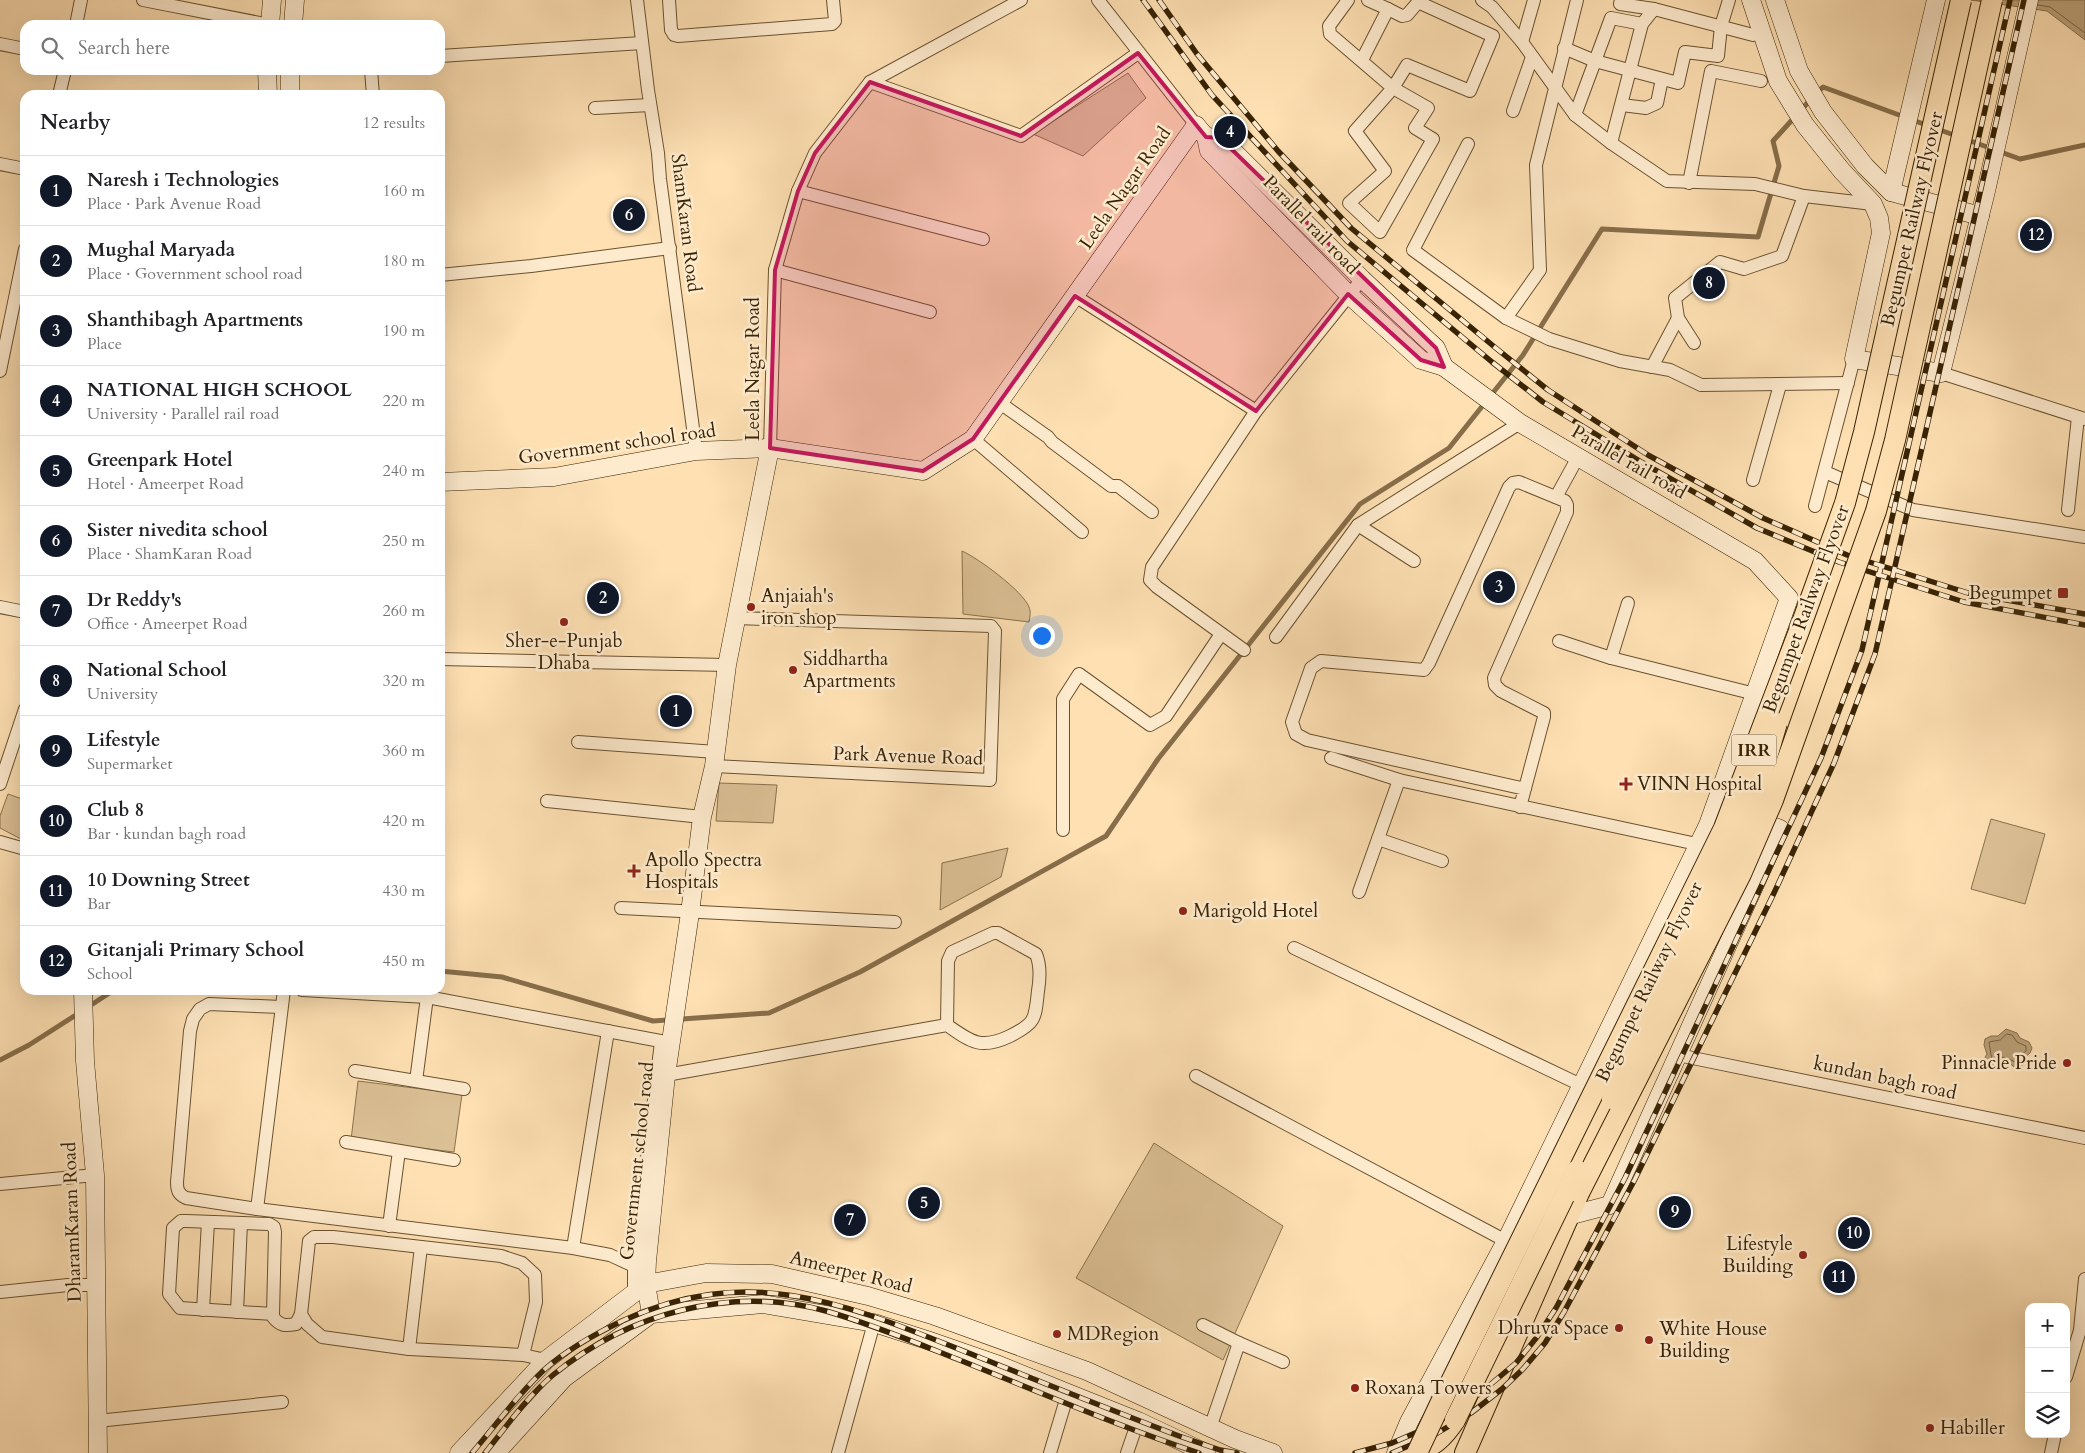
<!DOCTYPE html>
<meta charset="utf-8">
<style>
body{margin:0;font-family:Cardo,serif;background:#f6f6f6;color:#202124}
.controls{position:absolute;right:15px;bottom:15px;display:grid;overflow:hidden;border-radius:10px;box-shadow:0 5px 20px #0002}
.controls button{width:45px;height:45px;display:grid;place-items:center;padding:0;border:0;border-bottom:1px solid #e0e0e0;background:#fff;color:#202124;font:25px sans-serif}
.you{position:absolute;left:1041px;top:635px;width:18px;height:18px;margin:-12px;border:4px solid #fff;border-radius:50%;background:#1a73e8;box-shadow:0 0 0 8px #1a73e833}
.badge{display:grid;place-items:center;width:32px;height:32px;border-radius:50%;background:#111827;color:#fff;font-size:16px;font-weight:700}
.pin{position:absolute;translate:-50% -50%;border:2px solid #fff;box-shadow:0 1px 5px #0006}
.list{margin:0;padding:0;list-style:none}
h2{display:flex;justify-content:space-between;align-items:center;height:65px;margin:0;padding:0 20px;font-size:21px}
h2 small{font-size:16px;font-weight:400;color:#757577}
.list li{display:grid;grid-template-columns:32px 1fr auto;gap:15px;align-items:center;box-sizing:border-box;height:70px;padding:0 20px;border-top:1px solid #e0e0e0}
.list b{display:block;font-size:19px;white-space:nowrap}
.list p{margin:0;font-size:16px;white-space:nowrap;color:#757577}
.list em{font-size:16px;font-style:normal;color:#757577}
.icon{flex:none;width:28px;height:28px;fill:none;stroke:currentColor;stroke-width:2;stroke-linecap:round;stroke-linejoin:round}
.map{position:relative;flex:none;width:2085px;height:1453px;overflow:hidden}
.search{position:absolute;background:#fff;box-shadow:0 5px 20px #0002;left:20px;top:20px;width:425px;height:55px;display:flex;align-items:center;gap:12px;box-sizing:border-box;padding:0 18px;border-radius:15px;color:#757577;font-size:19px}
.panel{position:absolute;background:#fff;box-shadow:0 5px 20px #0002;left:20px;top:90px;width:425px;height:905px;border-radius:15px}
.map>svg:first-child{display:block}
.green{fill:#dcc095;stroke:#8a724c}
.water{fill:#bba078;stroke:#876e4a}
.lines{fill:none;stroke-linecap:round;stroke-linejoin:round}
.shore{stroke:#7a623e;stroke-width:1}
.stream{stroke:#876e4a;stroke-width:5}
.street-casing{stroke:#6a5230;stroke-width:14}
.secondary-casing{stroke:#382304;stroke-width:19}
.primary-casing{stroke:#382304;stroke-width:22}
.street{stroke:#feebce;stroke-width:12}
.secondary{stroke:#feebce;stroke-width:18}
.primary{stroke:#fee0b3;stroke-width:20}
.rail-casing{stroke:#382304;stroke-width:5.5}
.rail{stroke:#feebce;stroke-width:4;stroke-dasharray:11;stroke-linecap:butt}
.primary-bridge-casing{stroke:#382304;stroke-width:22;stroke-linecap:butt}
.primary-bridge{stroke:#fee0b3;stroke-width:20}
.marked{fill:#c2185b;fill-opacity:0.2;stroke:#c2185b;stroke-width:4;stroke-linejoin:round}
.poi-dot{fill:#8f2418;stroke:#feebce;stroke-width:2}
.labels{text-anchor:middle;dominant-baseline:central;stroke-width:5;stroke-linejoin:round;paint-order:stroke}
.shield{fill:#feebce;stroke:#735f41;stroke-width:1}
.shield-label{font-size:18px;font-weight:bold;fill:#382304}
.street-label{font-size:19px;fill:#382304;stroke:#feebce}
.poi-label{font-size:19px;fill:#382304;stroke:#feebce;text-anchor:start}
</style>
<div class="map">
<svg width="2085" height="1453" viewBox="0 0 2085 1453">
<rect width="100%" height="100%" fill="#fee0b3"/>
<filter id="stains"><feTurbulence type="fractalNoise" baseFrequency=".004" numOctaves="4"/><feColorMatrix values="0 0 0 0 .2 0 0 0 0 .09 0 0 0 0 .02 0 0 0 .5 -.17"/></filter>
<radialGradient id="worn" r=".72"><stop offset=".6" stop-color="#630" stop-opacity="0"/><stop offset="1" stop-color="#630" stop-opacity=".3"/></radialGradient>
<g class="green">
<path d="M1128,73L1146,98L1083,156L1033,134Z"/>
<path d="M962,551C978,558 1023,591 1029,607C1031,611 1030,617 1029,622L963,614Z"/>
<path d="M719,783L777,785L773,823L716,821Z"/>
<path d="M8,794L25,800V825L21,839L0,828V816Z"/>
<path d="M1991,819L2045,834L2025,904L1971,889Z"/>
<path d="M1008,848L1001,877L940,910L942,863Z"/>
<path d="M358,1081L462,1094L454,1152L351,1140Z"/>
<path d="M1154,1143L1283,1226L1223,1360L1076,1278Z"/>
</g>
<g class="water">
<path d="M1971,0H2083L2085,1V40L2047,11Z"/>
<path d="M2006,1029L2017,1033L2020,1038L2029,1042L2032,1048L2030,1053L2025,1057V1063L2016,1070L2012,1065L2003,1062L1993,1067L1984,1059L1987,1054L1984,1045L1985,1039L1991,1036H1998Z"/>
</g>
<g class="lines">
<g class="shore">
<path d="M2038,5L2050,7L2085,33"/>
<path d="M2007,1034L2012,1035L2017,1042L2026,1046V1051L2021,1055L2018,1063L2003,1057L1992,1061L1989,1042L2000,1040Z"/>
</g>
<g class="stream">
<path d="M1817,93L1823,87L1929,126"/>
<path d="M1937,129L1957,136"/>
<path d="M1965,139L2020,159L2085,145"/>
<path d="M440,971L502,977L653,1021L769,1013L860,972L1106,836L1158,759L1360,504L1449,448L1523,355L1602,229L1758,237L1779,166L1773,141L1811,99"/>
<path d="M88,1007L114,990"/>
<path d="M0,1060L29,1045L79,1013"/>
</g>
<defs>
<g id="street">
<path d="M143,0L270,25"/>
<path d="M637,0L648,90L658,153L660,179L696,451"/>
<path d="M669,0L671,30L674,35L678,36L832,24L835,21L833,0"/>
<path d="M1098,0L1196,125"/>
<path d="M1348,0L1329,26L1330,34L1393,88L1428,108L1415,128L1433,139L1380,232L1349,203L1385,171L1355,131L1393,88L1407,65L1470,91L1493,36L1418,2"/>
<path d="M1368,0L1388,9"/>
<path d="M1482,0L1492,7L1522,42L1575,115L1611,143L1667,181L1755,184L1804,196L1873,204"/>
<path d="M1621,0L1620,4L1654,9L1753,35"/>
<path d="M76,25L81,0"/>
<path d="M1522,42L1534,0"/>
<path d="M0,44L25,49"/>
<path d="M1564,48L1595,61L1678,83L1685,52L1718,56L1721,26L1729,0"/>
<path d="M440,56L642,43"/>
<path d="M1362,60L1388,9L1402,16L1407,15L1420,0"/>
<path d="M371,70L373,95"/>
<path d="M870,82L1021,136L1138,53"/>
<path d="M59,95L65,70"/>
<path d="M1622,105L1646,108L1657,103L1662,79"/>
<path d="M595,108L650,105"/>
<path d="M1513,111L1532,57"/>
<path d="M1575,115L1611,18L1642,24"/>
<path d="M1611,143L1642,24L1654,9"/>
<path d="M1468,144L1413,250L1506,318L1549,339L1620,361L1670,370L1701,385L1848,383"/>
<path d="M0,164L25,169"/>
<path d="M1689,183L1711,71L1761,81"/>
<path d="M798,191L983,239"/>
<path d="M775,270L930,312"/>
<path d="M440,275L531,266L670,248"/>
<path d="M1075,296L1256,411"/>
<path d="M1506,318L1540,270L1536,165L1577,0"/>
<path d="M1694,343L1678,318L1675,298L1720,262L1744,269L1782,256L1804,196"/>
<path d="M1652,367L1678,318"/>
<path d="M0,371L25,249"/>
<path d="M1941,373L2085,419"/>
<path d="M1000,403L1048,437L1052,442L1111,486H1118L1152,512"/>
<path d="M973,439L1082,532"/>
<path d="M770,448L775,270L798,191L815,153L870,82L1021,0"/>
<path d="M1825,472L1913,510L2085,537"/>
<path d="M1753,480L1780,385"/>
<path d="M1556,497L1578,457"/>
<path d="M1815,506L1854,359"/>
<path d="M2068,510L2078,417"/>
<path d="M1358,525L1414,561"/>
<path d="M0,607L25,612"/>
<path d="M1276,637L1358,525L1520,423"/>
<path d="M1559,641L1611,658L1755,694"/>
<path d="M1244,650L1157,587L1150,580L1152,567L1256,411L1362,279"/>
<path d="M1611,658L1628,603"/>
<path d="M440,659L727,665"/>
<path d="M578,742L716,752"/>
<path d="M1331,758L1399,780L1706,846"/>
<path d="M714,766L990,780L995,631L991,626L736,618"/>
<path d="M0,784L25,709"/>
<path d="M547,801L702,817"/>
<path d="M1520,807C1528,777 1536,747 1544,717V713L1501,691L1495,685L1494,678L1567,512V505L1565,501L1519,482L1513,483L1509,487L1429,663L1424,670L1321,661L1311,668L1292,722L1296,734L1307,740L1525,789"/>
<path d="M1063,830V699L1079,674L1150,725L1166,716L1221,634"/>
<path d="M1378,839L1442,861"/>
<path d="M0,842L25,849"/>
<path d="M1359,892L1399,780"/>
<path d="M621,908L895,922"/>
<path d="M1294,948L1583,1086"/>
<path d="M302,990L427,997L671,1043"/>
<path d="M281,1007L209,1004L200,1009L193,1019L190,1031L177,1182C177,1190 178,1194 186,1198L257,1209L573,1248L610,1255L634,1266"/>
<path d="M1678,1055L2085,1138"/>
<path d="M355,1071L464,1089"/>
<path d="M666,1075L947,1025C971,1042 981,1050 1010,1036C1036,1023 1035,1019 1038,991C1040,979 1041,966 1036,954L998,933H993L952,952L948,961L947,1025"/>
<path d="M1196,1076L1506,1241"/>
<path d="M416,1081L427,997"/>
<path d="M346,1142L454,1160"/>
<path d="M0,1184L95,1175"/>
<path d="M257,1209L284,990"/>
<path d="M389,1226L399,1151"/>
<path d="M573,1248L608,1031"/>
<path d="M0,1292L68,1285H96"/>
<path d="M634,1293V1266L661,1042"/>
<path d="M203,1310L208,1222"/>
<path d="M237,1312L241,1223"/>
<path d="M273,1314L180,1308L169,1294L173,1228L181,1221H186L269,1224L274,1227L275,1232L273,1314V1317C280,1326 285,1326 296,1324L301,1314"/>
<path d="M1203,1325L1239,1343"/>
<path d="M409,1349L421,1247"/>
<path d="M523,1355L536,1302L535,1275L522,1263L501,1256L333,1237H314L309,1241L301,1314L307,1324L322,1337L409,1349L523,1355L546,1360"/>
<path d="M2066,1377L2080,1330L2085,1279"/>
<path d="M97,1421L282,1402"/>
<path d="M1210,1428L1239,1343L1283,1362"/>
<path d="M838,1453L874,1323"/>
<path d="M1050,1453L1068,1393"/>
<path d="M1127,1453L1138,1421"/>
<path d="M2051,1453L2055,1434"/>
</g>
<g id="secondary">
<path d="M1751,0L1778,81L1805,125L1842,171L1873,204L1879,218L1881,233L1854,359L1941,373L1986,191L2029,0"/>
<path d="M1775,0L1799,71L1823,112L1865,166L1891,192L1980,216"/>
<path d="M270,25L272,0"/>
<path d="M293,25L295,0"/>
<path d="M267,70L268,95"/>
<path d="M290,70V95"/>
<path d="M1206,137L1220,138L1362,279L1436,348L1444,367"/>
<path d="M1891,192L1936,0"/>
<path d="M440,482L554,477L696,451L770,448L923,471L973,439L1196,125L1206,137L1209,151L1348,294L1421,360L1444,367L1520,423L1755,561L1789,598L1708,825L1506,1241L1409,1422L1396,1453"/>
<path d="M83,990L85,1061L95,1175L98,1453"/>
<path d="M1568,1216L1610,1205L1780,829L1751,818"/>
<path d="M651,1314L646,1284L647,1261L666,1075L690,913L702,817L714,766L727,665L770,448"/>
<path d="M459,1453L546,1360L646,1284L706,1273L772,1274L868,1296L935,1316L1087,1371L1235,1439L1273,1453"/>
<path d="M496,1453L564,1378L651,1314L763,1304L874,1323L927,1340L999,1365L1068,1393L1138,1421L1206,1453"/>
</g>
<g id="primary">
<path d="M1411,1453C1432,1449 1444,1437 1455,1420"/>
<path d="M1465,1453L1579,1193"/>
</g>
</defs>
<use href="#street" class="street-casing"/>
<use href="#secondary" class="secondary-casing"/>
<use href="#primary" class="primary-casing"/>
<use href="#street" class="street"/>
<use href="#secondary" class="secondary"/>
<use href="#primary" class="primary"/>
<defs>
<g id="rail">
<path d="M1143,0L1212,95L1347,241L1492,362L1543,402L1643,463L1757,528L1839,562L1964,602L2085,625"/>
<path d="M1159,0L1197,54L1278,151L1351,228L1497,349L1548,390L1648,455L1763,518L1847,555L1968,593L2085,614"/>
<path d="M472,1453C496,1425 518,1394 545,1369C568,1349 595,1334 622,1321C754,1260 852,1307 976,1356C1044,1383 1111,1410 1179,1436L1220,1450L1237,1453"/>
<path d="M485,1453C506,1427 527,1397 553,1375C629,1313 731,1285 826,1311C871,1324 914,1342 957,1359C1037,1391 1117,1426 1199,1453"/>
<path d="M1355,1453L1392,1443L1429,1427L1466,1405L1516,1363L1537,1337L1556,1308L1625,1178L1821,758L1862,650L2010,0"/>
<path d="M1392,1453L1434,1435L1471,1413L1502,1389L1523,1369L1545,1343L1564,1312L1634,1181L1774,893L1834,763L1875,654L2024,0"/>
</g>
</defs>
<use href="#rail" class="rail-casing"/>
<use href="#rail" class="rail"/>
<defs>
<g id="primary-bridge">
<path d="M1612,1099L1740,832L1762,774L1777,723"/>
<path d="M1579,1193L1741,874L1773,800L1876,511L1895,440L1992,0"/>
<path d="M1455,1420L1577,1170"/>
<path d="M1417,1453L1441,1402L1724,828L1799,631L1845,503L1864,432L1961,0"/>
</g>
</defs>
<use href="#primary-bridge" class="primary-bridge-casing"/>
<use href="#primary-bridge" class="primary-bridge"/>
</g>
<path class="marked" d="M1138,53L1206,137L1220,138L1436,348L1444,367L1421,360L1348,294L1256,411L1075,296L973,439L923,471L770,448L775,270L798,191L815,153L870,82L1021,136Z"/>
<g class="poi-dot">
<rect x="2057" y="587" width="12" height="12" rx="2.5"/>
<circle cx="751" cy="607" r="5"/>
<circle cx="564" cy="622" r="5"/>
<circle cx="793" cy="670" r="5"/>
<path d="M1623.5 776.5h5v5h5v5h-5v5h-5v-5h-5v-5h5z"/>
<path d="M631.5 863.5h5v5h5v5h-5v5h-5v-5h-5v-5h5z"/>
<circle cx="1183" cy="911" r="5"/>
<circle cx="2067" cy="1063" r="5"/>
<circle cx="1803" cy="1255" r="5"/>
<circle cx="1619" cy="1328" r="5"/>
<circle cx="1057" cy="1334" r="5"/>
<circle cx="1649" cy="1340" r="5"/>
<circle cx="1355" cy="1388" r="5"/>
<circle cx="1930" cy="1428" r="5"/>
</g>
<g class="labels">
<rect class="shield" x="1731.5" y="734.5" width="45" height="31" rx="4"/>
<g class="shield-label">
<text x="1754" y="750">IRR</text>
</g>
<g class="street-label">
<text transform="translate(1125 188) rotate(-55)">Leela Nagar Road</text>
<text transform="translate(1912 219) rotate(-77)">Begumpet Railway Flyover</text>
<text transform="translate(686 223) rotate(83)">ShamKaran Road</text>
<text transform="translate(1311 225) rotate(46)">Parallel rail road</text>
<text transform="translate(753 369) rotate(-90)">Leela Nagar Road</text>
<text transform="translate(617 444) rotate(-8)">Government school road</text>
<text transform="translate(1629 462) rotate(30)">Parallel rail road</text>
<text transform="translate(1806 609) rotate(-70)">Begumpet Railway Flyover</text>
<text transform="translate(908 756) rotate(2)">Park Avenue Road</text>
<text transform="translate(1649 982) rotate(-64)">Begumpet Railway Flyover</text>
<text transform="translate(1885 1078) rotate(12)">kundan bagh road</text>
<text transform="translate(637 1161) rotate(-84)">Government school road</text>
<text transform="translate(72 1222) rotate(-92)">DharamKaran Road</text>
<text transform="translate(851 1272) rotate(14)">Ameerpet Road</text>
</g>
<g class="poi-label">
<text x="2052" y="593" text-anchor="end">Begumpet</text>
<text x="761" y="596">Anjaiah's<tspan x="761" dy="22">iron shop</tspan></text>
<text x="564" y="641" text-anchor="middle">Sher-e-Punjab<tspan x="564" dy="22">Dhaba</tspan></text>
<text x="803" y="659">Siddhartha<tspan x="803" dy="22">Apartments</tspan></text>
<text x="1637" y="784">VINN Hospital</text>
<text x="645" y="860">Apollo Spectra<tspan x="645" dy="22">Hospitals</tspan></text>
<text x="1193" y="911">Marigold Hotel</text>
<text x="2057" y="1063" text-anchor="end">Pinnacle Pride</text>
<text x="1793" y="1244" text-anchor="end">Lifestyle<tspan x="1793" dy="22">Building</tspan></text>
<text x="1609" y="1328" text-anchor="end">Dhruva Space</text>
<text x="1659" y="1329">White House<tspan x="1659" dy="22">Building</tspan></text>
<text x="1067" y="1334">MDRegion</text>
<text x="1365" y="1388">Roxana Towers</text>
<text x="1940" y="1428">Habiller</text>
</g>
</g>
<rect width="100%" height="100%" filter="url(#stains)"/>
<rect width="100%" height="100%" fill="url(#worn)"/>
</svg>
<div class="controls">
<button>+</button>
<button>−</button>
<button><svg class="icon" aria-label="layers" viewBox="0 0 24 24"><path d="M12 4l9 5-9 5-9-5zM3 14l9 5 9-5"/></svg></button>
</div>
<div class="you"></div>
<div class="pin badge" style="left:676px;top:711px">1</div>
<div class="pin badge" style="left:603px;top:598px">2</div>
<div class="pin badge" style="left:1499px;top:587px">3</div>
<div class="pin badge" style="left:1230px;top:132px">4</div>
<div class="pin badge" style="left:924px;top:1203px">5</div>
<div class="pin badge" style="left:629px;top:215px">6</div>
<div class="pin badge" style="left:850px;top:1220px">7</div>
<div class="pin badge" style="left:1709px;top:283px">8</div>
<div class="pin badge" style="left:1675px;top:1212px">9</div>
<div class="pin badge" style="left:1854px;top:1233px">10</div>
<div class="pin badge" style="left:1839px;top:1277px">11</div>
<div class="pin badge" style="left:2036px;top:235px">12</div>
<div class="search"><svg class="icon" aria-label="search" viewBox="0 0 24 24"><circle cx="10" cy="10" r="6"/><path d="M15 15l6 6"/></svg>Search here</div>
<section class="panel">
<h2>Nearby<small>12 results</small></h2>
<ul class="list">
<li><span class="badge">1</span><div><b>Naresh i Technologies</b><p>Place · Park Avenue Road</p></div><em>160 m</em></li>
<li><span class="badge">2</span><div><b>Mughal Maryada</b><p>Place · Government school road</p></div><em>180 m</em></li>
<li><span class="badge">3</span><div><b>Shanthibagh Apartments</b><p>Place</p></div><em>190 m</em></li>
<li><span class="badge">4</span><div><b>NATIONAL HIGH SCHOOL</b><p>University · Parallel rail road</p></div><em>220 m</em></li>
<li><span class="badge">5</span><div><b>Greenpark Hotel</b><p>Hotel · Ameerpet Road</p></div><em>240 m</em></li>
<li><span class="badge">6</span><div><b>Sister nivedita school</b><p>Place · ShamKaran Road</p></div><em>250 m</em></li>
<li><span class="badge">7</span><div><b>Dr Reddy's</b><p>Office · Ameerpet Road</p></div><em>260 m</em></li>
<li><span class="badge">8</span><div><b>National School</b><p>University</p></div><em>320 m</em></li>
<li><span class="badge">9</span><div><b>Lifestyle</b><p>Supermarket</p></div><em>360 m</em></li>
<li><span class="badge">10</span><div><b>Club 8</b><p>Bar · kundan bagh road</p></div><em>420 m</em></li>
<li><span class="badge">11</span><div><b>10 Downing Street</b><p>Bar</p></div><em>430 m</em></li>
<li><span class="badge">12</span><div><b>Gitanjali Primary School</b><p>School</p></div><em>450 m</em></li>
</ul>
</section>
</div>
